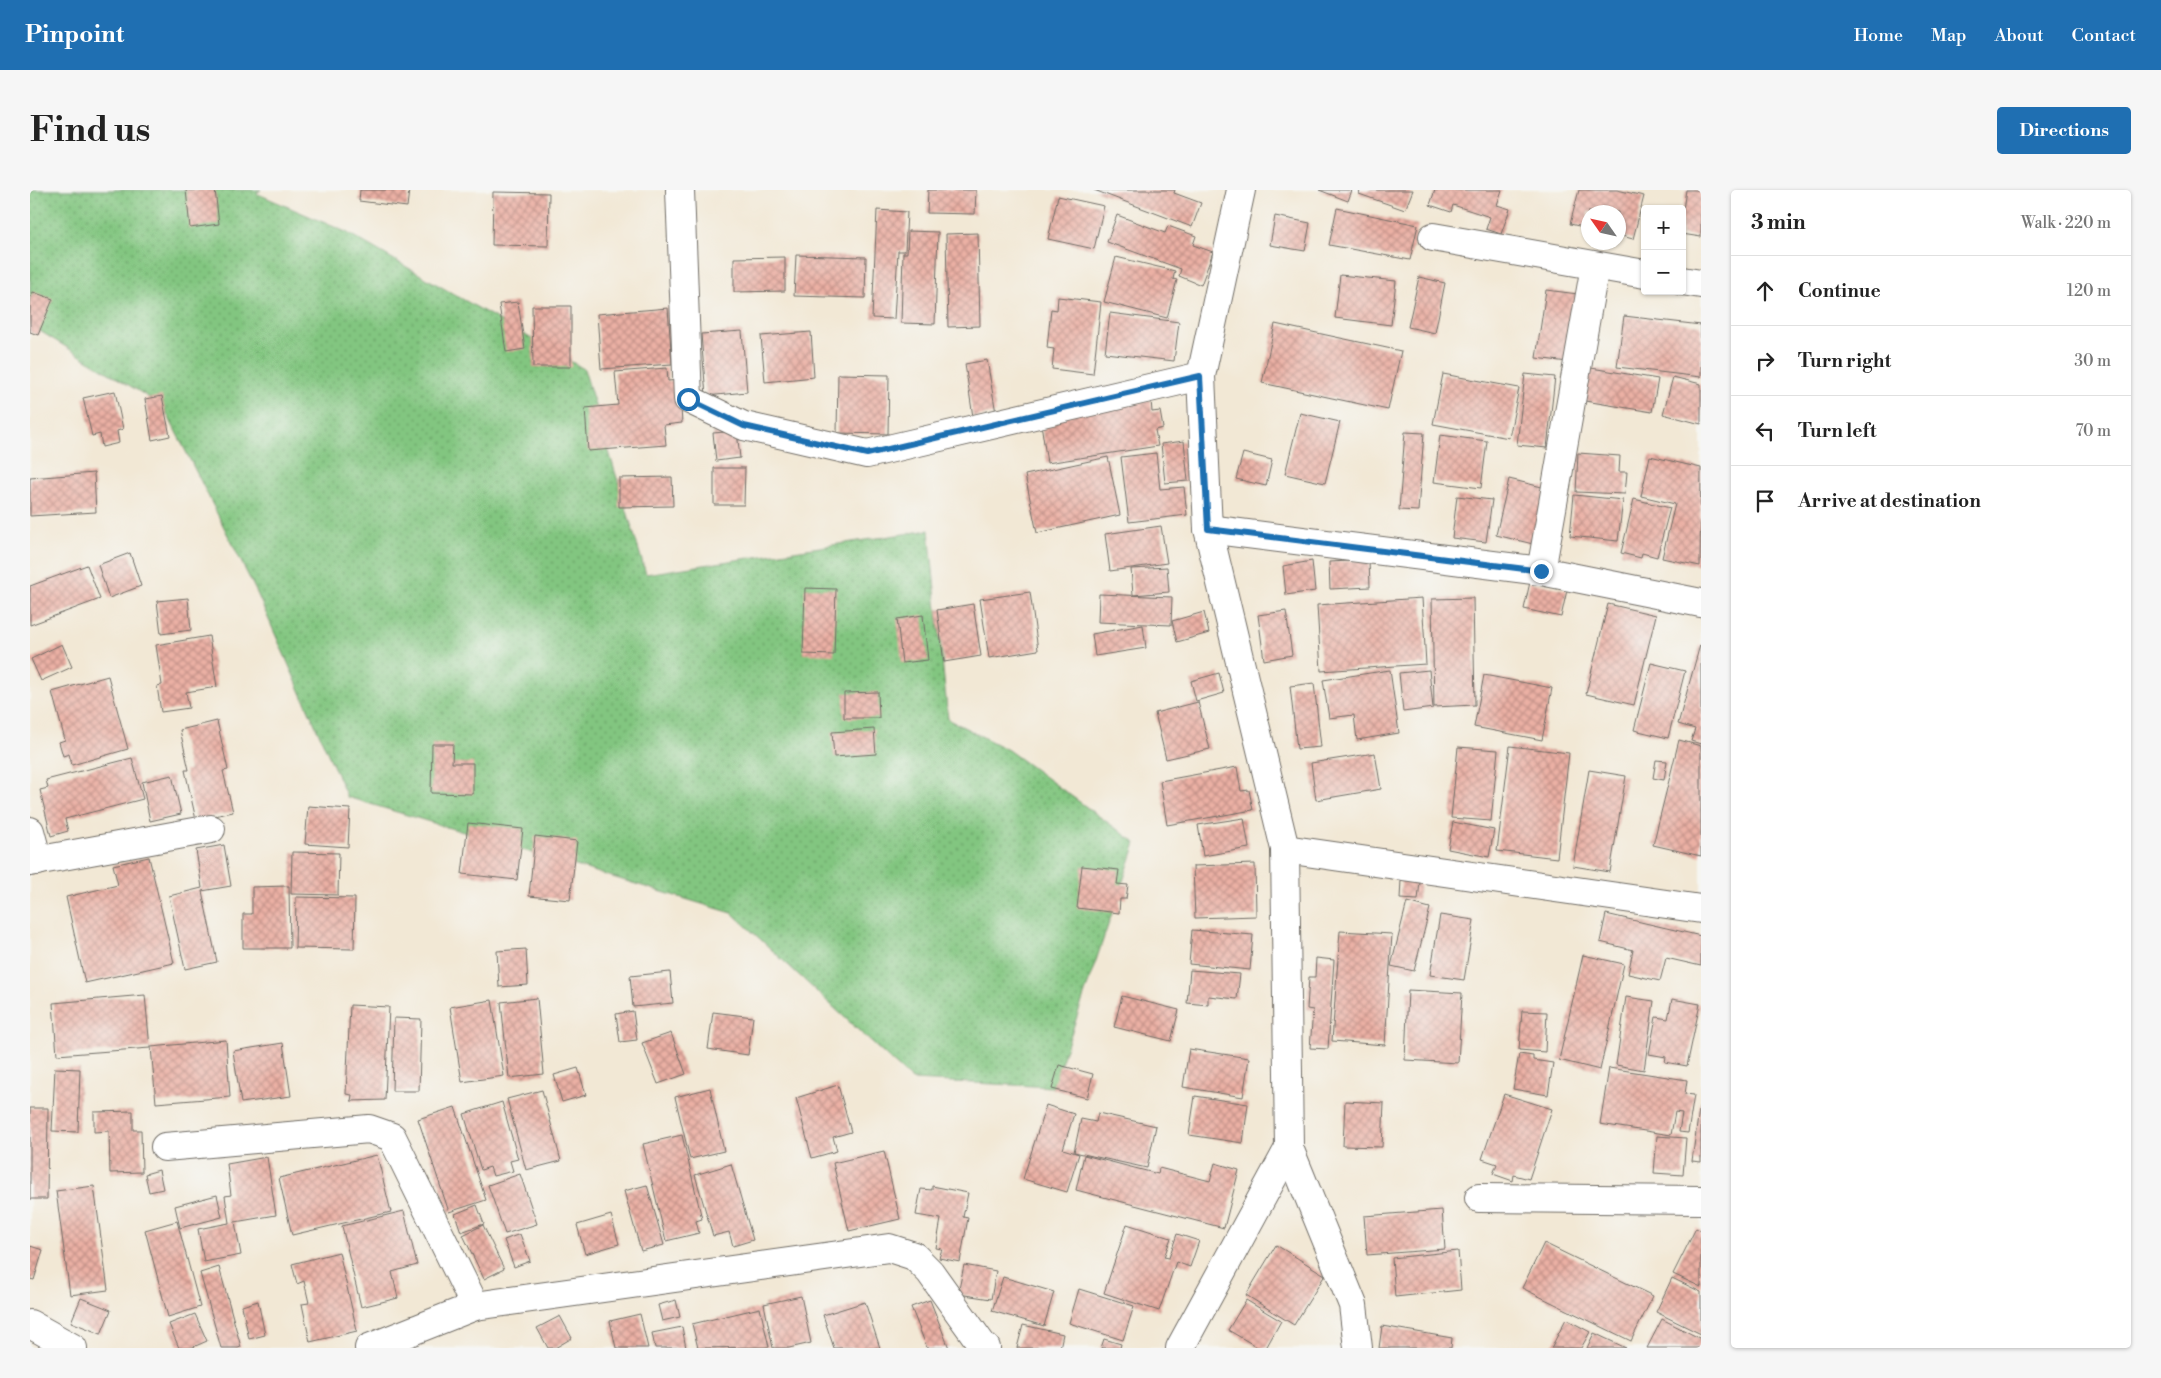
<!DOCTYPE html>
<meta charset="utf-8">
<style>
body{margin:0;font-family:"Libre Bodoni",serif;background:#f6f6f6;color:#222}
.controls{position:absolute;right:15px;top:15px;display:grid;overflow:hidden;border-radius:5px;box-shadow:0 1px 4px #0004}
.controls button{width:45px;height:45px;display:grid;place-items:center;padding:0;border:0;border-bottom:1px solid #e0e0e0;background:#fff;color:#222;font:25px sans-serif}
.compass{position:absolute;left:1551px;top:15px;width:45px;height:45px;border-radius:50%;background:#fff;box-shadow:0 1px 4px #0004;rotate:304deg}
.stop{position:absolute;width:15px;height:15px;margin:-11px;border:4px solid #1f6fb2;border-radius:50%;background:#fff}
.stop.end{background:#1f6fb2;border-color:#fff;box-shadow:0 1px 5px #0008}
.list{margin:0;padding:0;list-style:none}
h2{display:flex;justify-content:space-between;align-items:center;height:65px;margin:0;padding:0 20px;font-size:21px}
h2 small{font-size:16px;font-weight:400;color:#767676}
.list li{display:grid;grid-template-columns:32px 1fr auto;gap:15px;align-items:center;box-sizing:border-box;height:70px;padding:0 20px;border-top:1px solid #e0e0e0}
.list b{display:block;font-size:19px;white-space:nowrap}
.list em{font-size:16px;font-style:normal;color:#767676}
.icon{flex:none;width:28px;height:28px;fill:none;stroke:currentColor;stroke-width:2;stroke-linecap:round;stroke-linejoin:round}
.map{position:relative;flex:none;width:1671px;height:1158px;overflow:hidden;border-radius:5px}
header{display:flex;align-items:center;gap:30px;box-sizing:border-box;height:70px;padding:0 25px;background:#1f6fb2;color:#fff}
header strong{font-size:24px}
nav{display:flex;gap:28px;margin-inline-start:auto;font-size:18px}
.intro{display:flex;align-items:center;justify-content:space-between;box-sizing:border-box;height:120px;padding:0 30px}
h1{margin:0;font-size:35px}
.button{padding:12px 22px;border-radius:5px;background:#1f6fb2;color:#fff;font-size:18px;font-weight:700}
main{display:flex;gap:30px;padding:0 30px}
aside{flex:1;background:#fff;border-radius:5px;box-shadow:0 1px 4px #0004}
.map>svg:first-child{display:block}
.grass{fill:url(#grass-dots);stroke:#567856}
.building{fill:url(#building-cross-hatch)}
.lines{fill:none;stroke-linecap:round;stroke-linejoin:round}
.minor-casing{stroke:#716d66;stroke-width:30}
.minor{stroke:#fff;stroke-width:28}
.route{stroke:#1f6fb2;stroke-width:6}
</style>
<header>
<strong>Pinpoint</strong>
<nav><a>Home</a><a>Map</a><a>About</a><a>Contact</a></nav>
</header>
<div class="intro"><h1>Find us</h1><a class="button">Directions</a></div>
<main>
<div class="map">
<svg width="1671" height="1158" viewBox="0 0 1671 1158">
<defs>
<pattern id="grass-dots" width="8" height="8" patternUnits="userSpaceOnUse" patternTransform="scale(1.25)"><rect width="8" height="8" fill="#82c680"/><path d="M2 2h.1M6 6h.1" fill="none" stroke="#6ba169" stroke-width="1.8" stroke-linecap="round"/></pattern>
<pattern id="building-cross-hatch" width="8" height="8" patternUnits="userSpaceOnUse" patternTransform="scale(1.25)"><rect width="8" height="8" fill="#ebb0a4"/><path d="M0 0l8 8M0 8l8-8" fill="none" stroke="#bf8f86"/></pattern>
</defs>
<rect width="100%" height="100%" fill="#f6f6f2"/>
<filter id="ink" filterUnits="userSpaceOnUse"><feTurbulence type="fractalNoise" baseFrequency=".02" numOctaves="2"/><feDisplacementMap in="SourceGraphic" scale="10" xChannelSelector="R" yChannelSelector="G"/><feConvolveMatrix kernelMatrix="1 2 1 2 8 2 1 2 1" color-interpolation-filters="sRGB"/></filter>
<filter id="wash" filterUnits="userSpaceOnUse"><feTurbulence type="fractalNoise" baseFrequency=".0096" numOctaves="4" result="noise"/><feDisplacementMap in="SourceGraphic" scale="20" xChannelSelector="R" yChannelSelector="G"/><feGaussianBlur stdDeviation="1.12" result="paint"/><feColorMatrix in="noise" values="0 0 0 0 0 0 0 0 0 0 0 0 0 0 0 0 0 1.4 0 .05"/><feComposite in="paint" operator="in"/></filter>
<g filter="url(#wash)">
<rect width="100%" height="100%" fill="#f2e8d5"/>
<path class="grass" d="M0,0H231L226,3L316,42L554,179L616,384L899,340L918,529L978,560L1106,653L1023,897L882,890L702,723L317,607L227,403L133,216L0,135Z"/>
<g id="blocks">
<g class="building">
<path d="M156,0H185L189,34L160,38Z"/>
<path d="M330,0H379L377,17L329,11Z"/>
<path d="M898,0H946L945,24L897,23Z"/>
<path d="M1064,0H1145L1144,3L1171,13L1162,37Z"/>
<path d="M1289,0H1322L1318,11Z"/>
<path d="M1330,0H1383L1375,20L1329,4Z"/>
<path d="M1405,0H1472L1467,15L1480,19L1471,44L1456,39L1460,27L1423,15L1421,22L1400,15Z"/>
<path d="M1549,0H1587L1614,6L1603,49L1588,45V22H1558V38L1540,34Z"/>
<path d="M1656,0H1671V47L1652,44V26Z"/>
<path d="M463,2L519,3L518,56L462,55Z"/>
<path d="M1028,6L1074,16L1064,59L1018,49Z"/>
<path d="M1307,18L1388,35L1380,70L1299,55Z"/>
<path d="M847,20L877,22L875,61H868L864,129L842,128Z"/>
<path d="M1087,25L1135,43L1138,36L1166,46L1163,55L1183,62L1171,95L1149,86L1151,79L1077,52Z"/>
<path d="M1245,26L1280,33L1275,61L1240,55Z"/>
<path d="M878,41L908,42L905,134L871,133L873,63H877Z"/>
<path d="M948,43L950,136L918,137L916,44Z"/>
<path d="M766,65L836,67L835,108L764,106Z"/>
<path d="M755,67V101L704,102V68Z"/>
<path d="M1086,67L1145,81L1143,89L1147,90L1137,128L1074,112Z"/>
<path d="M1310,85L1366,91L1361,135L1305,128Z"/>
<path d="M1389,87L1415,93L1405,143L1378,137Z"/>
<path d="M1516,100L1548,104L1538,172L1506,168Z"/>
<path d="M3,102L23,109L8,145L0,142V109Z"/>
<path d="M1028,107L1071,112L1063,184L1022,179L1024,159L1017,158L1021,119L1027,120Z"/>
<path d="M488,112L495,159L476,162L469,114Z"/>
<path d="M502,116H541V177H503Z"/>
<path d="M638,118L642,174L571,179L567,124Z"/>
<path d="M1080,123L1149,132L1144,171L1075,163Z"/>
<path d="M1594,126L1671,135V187L1587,177Z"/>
<path d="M1245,134L1371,161L1358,220L1232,193Z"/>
<path d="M712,141L717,202L676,206L671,144Z"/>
<path d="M781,142L784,187L735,192L731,146Z"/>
<path d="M957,170L966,223L943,227L935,174Z"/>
<path d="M1555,177L1628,189L1622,222L1549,210Z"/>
<path d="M637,178L638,191L649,190L652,233L634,235L636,255L558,261L555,218L588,215L585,182Z"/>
<path d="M808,184L859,185L858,244L807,243Z"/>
<path d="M1413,184L1489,198L1479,248L1403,234Z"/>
<path d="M1495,184L1525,187L1517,258L1487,255Z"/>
<path d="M1643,187L1671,194V234L1633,224Z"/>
<path d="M85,201L93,239L87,241L89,253L72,257L70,244L62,246L53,208Z"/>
<path d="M132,206L140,246L122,250L115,209Z"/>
<path d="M1121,210L1122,222L1130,221L1133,238L1125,240L1128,256L1017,273L1010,227Z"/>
<path d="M1270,223L1310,232L1295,293L1255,284Z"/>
<path d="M707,241L710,268L686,271L683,243Z"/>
<path d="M1375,242L1394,243L1388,321L1369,320Z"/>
<path d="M1410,245L1457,251L1451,298L1404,292Z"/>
<path d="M1154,251L1158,291L1135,293L1131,254Z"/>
<path d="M1126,263L1130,299L1154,297L1157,325L1099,332L1091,267Z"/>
<path d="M1213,263L1242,270L1236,296L1206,289Z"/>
<path d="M1548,263L1590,266L1589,282H1597L1595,304L1546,302Z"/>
<path d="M1620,266L1671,278L1670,376L1632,368L1645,314L1611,306Z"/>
<path d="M1078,267L1090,325L1007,343L995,285Z"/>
<path d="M684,278H715L714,315H684Z"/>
<path d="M64,283L66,322L0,326V288Z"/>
<path d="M642,287L643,316L589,317V288Z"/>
<path d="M1479,289L1516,298L1503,354L1466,345Z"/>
<path d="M1544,305L1593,310L1588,351L1540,346Z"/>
<path d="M1427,306L1462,310L1456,352L1422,348Z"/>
<path d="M1604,309L1640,318L1627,367L1612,363L1611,368L1591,363Z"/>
<path d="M1131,336L1137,373L1080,381L1075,344Z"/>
<path d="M100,363L111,396L79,408L68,375Z"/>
<path d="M1339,370L1340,397L1300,399L1299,372Z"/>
<path d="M1282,371L1285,401L1256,405L1253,376Z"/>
<path d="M57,375L70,409L0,435V396Z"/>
<path d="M1137,377L1139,402L1103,405L1101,379Z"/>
<path d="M1500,392L1537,400L1531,427L1494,419Z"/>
<path d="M775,398L806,399L804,465L773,464Z"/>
<path d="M1000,402L1008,460L959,468L950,409Z"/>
<path d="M1069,404L1142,407L1141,435L1068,432Z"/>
<path d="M158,408L161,440L131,444L127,411Z"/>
<path d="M1392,408L1396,474L1291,481L1287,415Z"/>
<path d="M1443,408L1445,515L1404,517L1402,409Z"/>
<path d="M943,414L951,466L914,472L907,420Z"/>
<path d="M1578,414L1626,425L1604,515L1556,504Z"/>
<path d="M1256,421L1262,465L1234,470L1228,425Z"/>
<path d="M1174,422L1179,443L1147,452L1142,431Z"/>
<path d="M893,425L898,470L872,473L867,429Z"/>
<path d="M1113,435L1116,458L1065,466L1062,444Z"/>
<path d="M179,446L187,497L156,502L159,518L131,522L127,496L132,495L126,455Z"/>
<path d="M32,454L42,477L11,491L1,469Z"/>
<path d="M1670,455H1671V554L1661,551L1665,539L1648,534Z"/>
<path d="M1621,473L1655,481L1638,548L1604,540Z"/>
<path d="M1360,480L1369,543L1327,550L1324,525L1299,528L1293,490Z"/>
<path d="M1399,480L1403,518L1373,522L1369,483Z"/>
<path d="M1189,483L1194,503L1166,511L1161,491Z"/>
<path d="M1454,485L1522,498L1512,550L1444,537Z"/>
<path d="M78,486L98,559L42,575L39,564L33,566L29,552L35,550L22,502Z"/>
<path d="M1284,493L1291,557L1267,559L1260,496Z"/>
<path d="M848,502L849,528H814V503Z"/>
<path d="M1168,512L1180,559L1136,569L1125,523Z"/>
<path d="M187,531L198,580L193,581L203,622L166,630L155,580H159L150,540Z"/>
<path d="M844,539L846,564L804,567L802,542Z"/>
<path d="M1649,550L1671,556V666L1623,655Z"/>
<path d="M402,554H423L422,573H443V604L401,603Z"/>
<path d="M1480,556L1539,563L1527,668L1467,661Z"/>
<path d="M1428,557L1468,560L1461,631L1421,628Z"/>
<path d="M1345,563L1351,599L1286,610L1281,573Z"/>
<path d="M102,568L113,609L35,629L38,641L21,646L10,600L18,598L16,590Z"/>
<path d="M1626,570L1637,571L1634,590L1623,588Z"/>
<path d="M1207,577L1211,601L1219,600L1223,620L1137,635L1130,591Z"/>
<path d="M1559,580L1596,586L1580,682L1543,676Z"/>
<path d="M142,585L151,624L120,631L112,592Z"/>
<path d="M278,616L320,619L318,657L275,654Z"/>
<path d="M1214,628L1219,658L1173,666L1168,635Z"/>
<path d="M1423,632L1464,640L1459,667L1418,659Z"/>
<path d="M438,633L493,639L487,690L432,684Z"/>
<path d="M505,646L547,651L540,710L499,706Z"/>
<path d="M194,655L201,696L172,701L187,772L155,779L139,706L172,698L166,660Z"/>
<path d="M262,662L309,663L308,705L261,704Z"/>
<path d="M119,667L144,773L55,793L36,707L88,695L83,675Z"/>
<path d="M1225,674L1226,726L1165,728L1163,676Z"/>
<path d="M1052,676L1089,680L1087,694L1098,695L1096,709H1090L1089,723L1047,718Z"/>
<path d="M1371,690L1390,692L1388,710L1370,709Z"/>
<path d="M259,696L260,758H213V724H222V697Z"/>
<path d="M266,707L325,708L324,759L265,758Z"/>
<path d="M1377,712L1400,718L1384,781L1361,776Z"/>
<path d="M1576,724L1671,746V776L1636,768L1630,791L1598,784L1603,760L1570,752Z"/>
<path d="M1410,725L1444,730L1434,790L1400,785Z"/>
<path d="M1162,740L1223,745L1220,780L1159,774Z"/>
<path d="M1310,741L1362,744L1355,855L1302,851Z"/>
<path d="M496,759L498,795L469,797L467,761Z"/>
<path d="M1553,765L1594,774L1570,880L1529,870Z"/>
<path d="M1286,768L1304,770L1298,859L1280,858L1283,820L1277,819L1279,787H1285Z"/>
<path d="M1160,780L1210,784L1207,809L1178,806V815L1157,813Z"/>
<path d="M640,782L643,813L603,817L600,786Z"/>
<path d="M1378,800L1432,803L1428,873L1375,870Z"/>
<path d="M115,805L120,858L27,865L23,813Z"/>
<path d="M1092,806L1149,820L1141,851L1084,837Z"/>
<path d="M1596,807L1624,811L1614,880L1586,875Z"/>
<path d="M507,808L514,884L479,888L471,812Z"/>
<path d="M1642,809L1670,814L1657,876L1635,872L1636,867L1619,864L1626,827L1638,829Z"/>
<path d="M462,810L474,886L432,892L420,817Z"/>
<path d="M320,815L359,817L355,910L321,911L322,905L316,904Z"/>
<path d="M603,821L607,850L590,852L586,824Z"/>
<path d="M1492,821L1517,822L1515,862L1489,860Z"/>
<path d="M683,822L723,827L718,865L678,859Z"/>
<path d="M364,828L391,829L389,901H362Z"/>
<path d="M641,843L656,884L628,894L612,853Z"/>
<path d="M196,850L200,907L126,913L121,857Z"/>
<path d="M253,853L261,906L211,913L203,861Z"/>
<path d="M1159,859L1219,868L1213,907L1153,897Z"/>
<path d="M1489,864L1503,866V870L1523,873L1518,905L1483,899Z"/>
<path d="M1029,875L1063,884L1057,908L1022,899Z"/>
<path d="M25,878L50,879L48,942L22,941Z"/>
<path d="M548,878L556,905L532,912L524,885Z"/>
<path d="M1579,878L1657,890L1655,904L1664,905L1658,943L1649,942L1652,923L1645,922L1641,945L1570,934Z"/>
<path d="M808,895L821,942L803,947L807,961L782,968L766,908Z"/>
<path d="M680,898L694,961L660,969L645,907Z"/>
<path d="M512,900L531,971L496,980L477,909Z"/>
<path d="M1474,904L1522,919L1499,989L1484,985L1483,991L1463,984L1467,974L1452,969Z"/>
<path d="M1165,906L1218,914L1213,953L1159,945Z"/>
<path d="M1315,911L1354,913L1352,957L1313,956Z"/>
<path d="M472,912L488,969L480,971L483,981L463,986L460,977L451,980L434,924Z"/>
<path d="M1670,912L1671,913V972L1662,971Z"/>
<path d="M1016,915L1044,924L1033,959L1049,964L1037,1002L993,989Z"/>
<path d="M425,917L456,1010L419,1022L388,929Z"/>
<path d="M0,918H18L17,1009H0Z"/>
<path d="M103,921V940H111L112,982L80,983L79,941L64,942V922Z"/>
<path d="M1068,923L1126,936L1117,978L1044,962L1051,929L1066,932Z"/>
<path d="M652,945L672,1029L666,1031L669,1043L636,1051L613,954Z"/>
<path d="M1627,946L1656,948L1653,985L1624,983Z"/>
<path d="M854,961L870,1029L819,1041L803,973Z"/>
<path d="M347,965L361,1022L262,1045L249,988Z"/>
<path d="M1054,965L1128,984L1129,978L1180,991L1185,973L1209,980L1194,1038L1046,1000Z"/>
<path d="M237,967L246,1025L205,1032L211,1065L174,1072L168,1039L199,1033L195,1006L201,1005L197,974Z"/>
<path d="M701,974L723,1050L703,1056L699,1042L683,1046L665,985Z"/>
<path d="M129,980L133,999L119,1002L115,984Z"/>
<path d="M490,984L507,1034L475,1044L458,995Z"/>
<path d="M617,995L634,1055L611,1061L594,1001Z"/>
<path d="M64,996L78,1100L40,1105L26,1001Z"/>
<path d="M902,996L938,1003L933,1027L938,1028L930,1072L909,1068L912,1059L906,1058L911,1029L886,1025L891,999L902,1000Z"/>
<path d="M187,1005L192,1027L150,1038L145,1016Z"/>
<path d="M447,1015L454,1034L431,1042L425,1024Z"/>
<path d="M1412,1020L1415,1059L1337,1065L1334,1026Z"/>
<path d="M374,1021L387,1075L362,1082L368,1108L331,1117L312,1036Z"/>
<path d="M581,1025L589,1054L555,1064L547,1035Z"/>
<path d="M147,1031L170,1117L138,1127L115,1040Z"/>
<path d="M1097,1034L1141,1048L1134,1067L1139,1068L1147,1044L1169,1051L1160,1077L1146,1072L1129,1121L1074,1103Z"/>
<path d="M453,1035L474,1079L454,1089L433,1045Z"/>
<path d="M1666,1038L1671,1041V1097L1643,1084Z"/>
<path d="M490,1044L500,1071L484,1077L474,1050Z"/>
<path d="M1514,1053L1623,1106L1601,1151L1492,1098Z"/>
<path d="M1246,1055L1295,1085L1264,1135L1216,1105Z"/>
<path d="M0,1056L13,1060L4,1090L0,1089Z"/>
<path d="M1428,1061L1431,1100L1365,1107L1362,1068Z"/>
<path d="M309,1062L327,1141L280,1152L272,1114L279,1113L274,1091L267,1094L262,1074Z"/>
<path d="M934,1075L966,1081L961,1109L928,1104Z"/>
<path d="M189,1077L211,1157L208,1158H191L170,1083Z"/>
<path d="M973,1087L1024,1102L1014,1136L962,1121Z"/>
<path d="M1642,1088L1671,1102V1144L1626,1122Z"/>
<path d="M1049,1099L1104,1116L1093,1150L1039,1133Z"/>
<path d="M771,1106L781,1153L759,1158H743L734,1114Z"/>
<path d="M51,1108L81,1120L71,1144L41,1132Z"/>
<path d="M646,1110L650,1127L632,1131L628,1115Z"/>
<path d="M900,1110L919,1158H897L881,1117Z"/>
<path d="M1216,1110L1251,1131L1236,1158H1229L1198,1140Z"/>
<path d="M228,1111L235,1145L219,1149L212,1116Z"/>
<path d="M835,1112L850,1158H804L793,1125Z"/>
<path d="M730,1118L739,1157L668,1158L662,1134Z"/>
<path d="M165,1124L177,1151L161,1158H149L139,1134Z"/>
<path d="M610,1124L618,1158H586L580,1131Z"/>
<path d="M530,1126L542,1148L525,1158H518L507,1138Z"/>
<path d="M1536,1129L1560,1142L1551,1158H1521Z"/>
<path d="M1632,1129L1671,1149V1158H1617Z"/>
<path d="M993,1135L1033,1144L1030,1158H987Z"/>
<path d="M1352,1136L1422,1148L1421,1158H1349Z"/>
<path d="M652,1137L656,1158H625L622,1143Z"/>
<path d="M1564,1143L1596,1158H1557Z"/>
<path d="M1074,1149L1091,1154L1090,1158H1071Z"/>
</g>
</g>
</g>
<g filter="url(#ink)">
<use href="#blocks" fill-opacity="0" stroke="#716d66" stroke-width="1"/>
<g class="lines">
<defs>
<g id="minor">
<path d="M650,0L658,209L714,236L837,264L1171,186"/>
<path d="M1211,0L1171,186L1178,339L1255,659L1259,958L1323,1115L1328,1158"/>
<path d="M1403,47L1615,84"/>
<path d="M1652,91L1671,94"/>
<path d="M1178,339L1511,381L1671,413"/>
<path d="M1511,381L1565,76"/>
<path d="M0,641L8,671"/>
<path d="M1255,659L1671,719"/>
<path d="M0,672L181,639"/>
<path d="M135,957L339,939L362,947L445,1116"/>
<path d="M1449,1008L1671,1010"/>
<path d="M0,1134L43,1158"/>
<path d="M339,1158L445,1116L859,1058L884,1066L900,1082L953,1156L956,1158"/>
<path d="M1150,1158L1259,958"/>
</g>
</defs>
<use href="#minor" class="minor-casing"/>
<use href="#minor" class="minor"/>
</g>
</g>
<g class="lines" filter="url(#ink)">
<path class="route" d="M658,209L714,236L837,264L1170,186L1178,339L1511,381"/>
</g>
</svg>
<div class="controls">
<button>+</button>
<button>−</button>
</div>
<svg class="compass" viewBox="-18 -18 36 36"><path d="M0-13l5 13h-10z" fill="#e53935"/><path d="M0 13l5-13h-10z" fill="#767676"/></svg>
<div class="stop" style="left:658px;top:209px"></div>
<div class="stop end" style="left:1511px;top:381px"></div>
</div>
<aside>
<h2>3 min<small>Walk · 220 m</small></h2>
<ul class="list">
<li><svg class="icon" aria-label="ahead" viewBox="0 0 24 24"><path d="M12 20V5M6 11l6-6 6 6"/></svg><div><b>Continue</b></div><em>120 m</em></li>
<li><svg class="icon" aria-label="right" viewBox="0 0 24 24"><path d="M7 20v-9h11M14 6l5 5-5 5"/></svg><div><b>Turn right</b></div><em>30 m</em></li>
<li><svg class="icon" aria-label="left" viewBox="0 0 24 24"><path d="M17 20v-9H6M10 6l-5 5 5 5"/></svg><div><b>Turn left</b></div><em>70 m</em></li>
<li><svg class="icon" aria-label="arrive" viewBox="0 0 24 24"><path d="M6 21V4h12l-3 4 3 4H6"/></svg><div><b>Arrive at destination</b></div></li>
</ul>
</aside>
</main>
